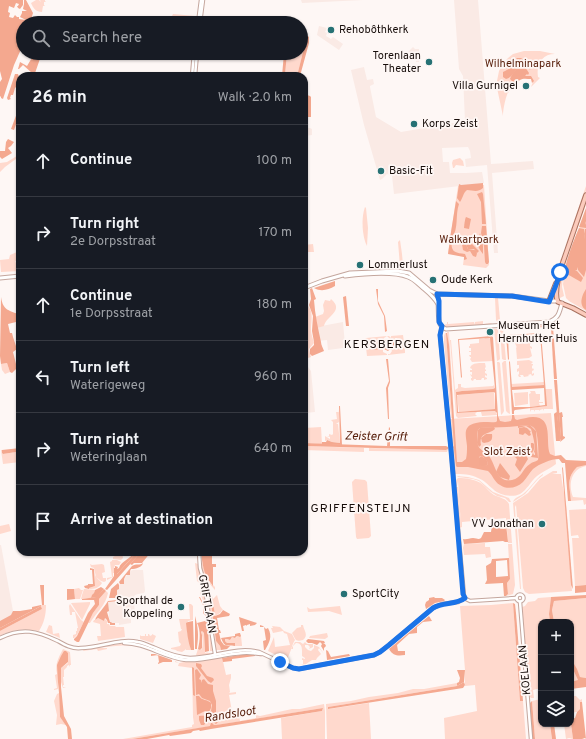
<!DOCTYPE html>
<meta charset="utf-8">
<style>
body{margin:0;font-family:Overpass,sans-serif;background:#242831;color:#f1f3f6}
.controls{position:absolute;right:12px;bottom:12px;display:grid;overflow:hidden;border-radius:8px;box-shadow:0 1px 3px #0004}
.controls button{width:36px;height:36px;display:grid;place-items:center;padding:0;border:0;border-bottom:1px solid #363941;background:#171b24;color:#f1f3f6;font:20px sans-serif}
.stop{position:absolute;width:12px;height:12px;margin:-9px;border:3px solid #1a73e8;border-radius:50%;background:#fff}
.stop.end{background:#1a73e8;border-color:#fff;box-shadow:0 1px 4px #0008}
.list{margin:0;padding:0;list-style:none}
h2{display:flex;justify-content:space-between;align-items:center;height:52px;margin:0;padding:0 16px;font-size:17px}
h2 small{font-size:13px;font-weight:400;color:#9ea1a6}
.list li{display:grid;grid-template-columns:26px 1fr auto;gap:12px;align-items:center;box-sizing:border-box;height:72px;padding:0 16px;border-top:1px solid #363941}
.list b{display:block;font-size:15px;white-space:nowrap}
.list p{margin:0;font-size:13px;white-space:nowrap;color:#9ea1a6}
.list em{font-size:13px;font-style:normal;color:#9ea1a6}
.icon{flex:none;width:22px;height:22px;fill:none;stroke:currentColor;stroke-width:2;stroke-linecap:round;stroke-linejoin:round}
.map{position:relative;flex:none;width:586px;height:739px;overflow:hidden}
.search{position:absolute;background:#171b24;box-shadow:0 1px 3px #0004;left:16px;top:16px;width:292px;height:44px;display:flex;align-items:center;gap:10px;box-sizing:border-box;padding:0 14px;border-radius:22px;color:#9ea1a6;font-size:15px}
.panel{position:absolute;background:#171b24;box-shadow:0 1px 3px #0004;left:16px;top:72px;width:292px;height:484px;border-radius:12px}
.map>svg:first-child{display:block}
.built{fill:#faeae5}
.green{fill:#ffd9cd}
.forest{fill:#f4a88f;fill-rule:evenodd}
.water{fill:#f5a990;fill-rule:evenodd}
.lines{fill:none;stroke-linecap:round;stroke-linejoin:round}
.tertiary-casing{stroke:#c4a69d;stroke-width:4.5}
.secondary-casing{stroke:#c4a69d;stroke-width:5}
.primary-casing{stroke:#a97260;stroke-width:5.5}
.tertiary{stroke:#fff;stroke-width:2.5}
.secondary{stroke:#fff;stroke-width:3}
.primary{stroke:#fbcbbc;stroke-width:3.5}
.route{stroke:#1a73e8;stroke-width:5}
.poi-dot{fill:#267174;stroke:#fef7f5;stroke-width:1.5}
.labels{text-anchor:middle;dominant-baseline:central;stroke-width:3.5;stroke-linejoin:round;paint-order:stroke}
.poi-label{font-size:11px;fill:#170d0a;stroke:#fef7f5;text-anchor:start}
.park-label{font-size:11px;fill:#571d09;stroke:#fef7f5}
.street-label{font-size:11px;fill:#170d0a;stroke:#fef7f5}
.neighbourhood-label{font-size:12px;letter-spacing:1px;fill:#170d0a;stroke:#fef7f5}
.water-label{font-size:12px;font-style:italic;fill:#531905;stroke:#fef7f5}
</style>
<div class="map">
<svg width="586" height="739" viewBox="0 0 586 739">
<rect width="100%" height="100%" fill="#fef7f5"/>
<g class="built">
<path d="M301,0H363L302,3Z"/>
<path d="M454,0H478L491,164L533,161L534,169L492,173L498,253H494L487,165L466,167L465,159L471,158L470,151L468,147L442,148L443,162H449L450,173H466L482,172L484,183L394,194L392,176L387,174L382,179L380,180L364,125L351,70L364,67L367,80L373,79L374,84L370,86V87L376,117L401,132L465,121L463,76L459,69Z"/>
<path d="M319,26L327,28L325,32L327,33L326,36L331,39L333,37L343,44L339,50L317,35Z"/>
<path d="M413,47L415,49H419V62H416V59H413L409,57L408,58L405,55Z"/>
<path d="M304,128H310L312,129V135L304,136Z"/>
<path d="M343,322L345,345L343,348L328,350L327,340L317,341L316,327Z"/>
<path d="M308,367L311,371L315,412L304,413V371Z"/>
<path d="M0,545H1L15,622L0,630Z"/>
<path d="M133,570H143L145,591L144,593L138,594L135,595L134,597L117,598V589L120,584H124V579L130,571Z"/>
<path d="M134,600L135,616H131V623L119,625V623H111L110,622L109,617L108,601Z"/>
</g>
<g class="green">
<path d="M36,0H39L41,2L40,0H45V1L46,2H44V5L45,6H43L42,12C36,12 33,8 31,3Z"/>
<path d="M173,14L195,16L196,19V23H170L171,18Z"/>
<path d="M301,42L305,44L297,76H288L285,75L287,53H301Z"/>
<path d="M524,51H540L555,54C542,54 536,64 538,77L540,78L531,87L533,82L530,78L526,77C523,78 517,79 514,82C507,89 503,107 503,116L497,88V81L499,71L502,65L508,58L513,54Z"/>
<path d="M20,154V156L5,167L0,172V163L7,162Z"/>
<path d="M460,158L463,161L464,166L456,165L454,168H453L452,163L453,160Z"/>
<path d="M484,185L489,265L486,268L463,265L464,257L448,253L458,186Z"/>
<path d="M586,186V191L562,255L559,271L557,270Z"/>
<path d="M586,198V205L567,257L563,272H562L566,255Z"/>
<path d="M365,207L366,208L368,228L367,246C362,237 361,217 365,207Z"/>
<path d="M586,209V311L569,301L566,298L563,284L565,270Z"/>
<path d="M400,240L402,254L403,265H402L401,266H400L398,242Z"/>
<path d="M313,244L314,252H304V245Z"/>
<path d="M17,252H20V258L19,257L15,262L20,264V271L1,272L0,260L9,259L10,255Z"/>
<path d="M562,273L563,275L562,287L564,296L560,298C558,290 560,281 562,273Z"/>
<path d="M495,298H498L500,320L499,322L498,323L496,320Z"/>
<path d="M331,299C345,311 326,316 324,326L317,328L315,317L323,314L324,311L323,305L325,300L330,301Z"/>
<path d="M304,303C315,309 311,320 311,330C311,334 313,339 314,343L309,349L311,357L308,358L305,361H304V353L306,349L304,346V337L305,336C305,332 304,328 304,323C304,320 306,316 305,313C305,309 304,306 304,303Z"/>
<path d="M483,321V324L491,323L493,325L448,328L444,326L441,322L444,325L447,324V322H448V324L474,322L475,325V322Z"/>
<path d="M503,328L506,360H504L502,359L500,330L501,329Z"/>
<path d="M494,329H497L498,330L500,359L499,360L497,361Z"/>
<path d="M447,332H449L454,418Z"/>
<path d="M445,333H446L452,418H451L444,342V336Z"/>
<path d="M403,335L405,351V353L388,355V354H390L392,351L391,349L399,348L397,338H395V341H390L389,338L387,336H389L391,338V336Z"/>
<path d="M387,336L384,338L383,341L371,343L372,350L383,349V352L387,354V355L367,356L365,339L366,338Z"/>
<path d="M485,338H489L491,339L493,361L472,362L470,359L471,358V357H470L469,355H471V352H469V351H471V348H469V346H470V344L479,343V339H484Z"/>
<path d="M450,340H451L455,390L458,388V384H461V387L465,388L493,386L494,385L495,388L493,389L479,390V388V390L462,391L456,392L457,413L477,412L475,414L477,416L458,418L456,416Z"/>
<path d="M527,341L526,343H531V344H530V346L532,347V349L530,348L532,356L529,358L517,359L516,347L517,348L515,343L518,342V344H520L521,342Z"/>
<path d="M529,360L533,362L531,364H533V365L532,366V369L533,368L534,370L532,371V374L534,373V375L532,376L531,374L528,375L529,376L524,377L523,375H520L521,377H519L518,375L519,374V371L517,372V369L519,368V365H517V361Z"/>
<path d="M504,361H506L510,414L508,413L506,411L502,363Z"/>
<path d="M497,362H499L500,363L504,411L503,413L501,415Z"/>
<path d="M7,363L10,372L5,374L2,370L1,364Z"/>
<path d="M485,363L486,368L485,367V369L486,370V371H485V373L487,374V376L485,375V377L487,378V379L484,380V378H482L481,380H476V379H474L473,381L471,380V378H472V377L471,376L470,374L472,375V372H470V370H472V369L470,368C472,362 480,363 485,363Z"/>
<path d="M544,382V385L512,388L511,384Z"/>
<path d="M545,389H552L553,409H544L543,411V409L540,410L539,411V410H535L534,412V410H531L530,412V408L546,406Z"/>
<path d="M530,391H535L536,394H540V400H539V402H543V403H539L540,406L530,407L529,394L531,393Z"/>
<path d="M494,392L495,409L459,412L457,396L458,395Z"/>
<path d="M528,392V404L515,406L514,393Z"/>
<path d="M338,409L339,413V422L336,424H338L340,443L332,442L327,440L325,441V436L330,439V437L327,436H329V434L332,435L333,434V422L331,420L337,419L336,412H339Z"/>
<path d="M496,411L497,415L482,416L481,412Z"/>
<path d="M551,413L556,464C550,469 543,471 537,476C531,481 527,490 520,494C512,498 499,495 493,489C488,485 484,480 478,478C471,474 462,474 453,474L448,419Z"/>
<path d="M321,427L322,444L304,443V428Z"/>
<path d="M304,446L364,448V452L304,450Z"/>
<path d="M369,448L446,450L448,449L447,452L370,451H369Z"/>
<path d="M1,450H2V453L3,454L16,452H20V462L3,464Z"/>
<path d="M580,465H586V466C571,469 568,484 573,497L586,498V504L584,505L583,500L571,501C570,488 566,472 580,465Z"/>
<path d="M553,471H557V473L552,474H561C562,484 564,493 566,504C569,533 570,562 572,591L529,594L525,592L523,588L516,505L515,507L516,527H515L513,503L528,493L540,479Z"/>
<path d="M543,474V475L538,479L525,494L513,502C515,497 519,497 523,494C531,488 535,479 543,474Z"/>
<path d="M457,476L468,477L479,480L493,492L509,498L511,502H509L505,498L497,496L491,492L479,481L473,479L458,477Z"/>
<path d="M458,478C466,478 475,479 482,484C486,487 489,492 494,495C500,498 506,498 509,504L512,543H508L506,518L462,522V527L459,528L456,487H458L461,527V526L458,481L457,486H456V480Z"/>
<path d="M355,479L365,480L367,482L371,536L369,538L357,539L356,537L352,482Z"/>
<path d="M586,509V585L575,586L572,538H579L578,535L571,536L569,510Z"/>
<path d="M9,524L11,531L0,534V526Z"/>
<path d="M515,528H517L521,589H520Z"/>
<path d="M485,543V547H490L491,557L486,558L485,554L464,555L463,548L464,544Z"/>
<path d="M508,544H512L515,585L513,594L506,596L508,594L507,583L510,579Z"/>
<path d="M115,552H122L123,558L121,560L113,559V557L115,556Z"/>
<path d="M112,560H117L121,562L119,565H115L114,568V573H113V577L107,580V578L112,577L110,562L112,561Z"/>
<path d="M202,562L207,578L212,585H213L215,587V590L208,582L216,641L220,646L221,650H216L207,589L202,569Z"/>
<path d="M195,563L198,564L200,574L204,584L213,651H210L209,623L207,610L200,593V583L197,581Z"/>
<path d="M90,564L92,565L102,564L104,565L105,572L102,573L103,578H106V581L104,582L101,581L96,577L102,583C99,588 95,589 89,589V588L95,586V575L96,577L94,568L91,567Z"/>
<path d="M79,588L81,590H83L80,599H75L74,589Z"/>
<path d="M84,589L95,590L94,593L91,598L81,599L82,595Z"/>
<path d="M106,591L108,593C106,605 96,613 90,623H88L93,613L99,605V599Z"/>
<path d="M217,595L220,606L223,610H222L220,613L215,616L214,614L212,600Z"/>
<path d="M551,597L549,614L550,622H541V688L533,690L534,698H531L529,695L522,607L525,606L528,602L535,601L538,598Z"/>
<path d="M586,598V678L580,677L571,659V622H554L552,610L554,601Z"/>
<path d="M90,602V604L82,620L71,603Z"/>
<path d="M513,603L520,701H523L526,739H445L444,718L477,711L475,685L465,686V670L460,606L491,605Z"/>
<path d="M70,604L81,620L84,622L77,635L74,638H73V635L76,634V631H77V628H78L75,612H72V615H70L69,606Z"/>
<path d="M189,604H191L193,606V620L188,621C185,627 190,643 191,650H186L185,649V650L182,652L177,651L176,650L171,649V648L180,646L181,644L179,642L178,632L181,631L182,629H183H181L179,619H190Z"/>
<path d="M41,605H46C46,615 44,623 39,631C25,629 13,629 0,636V631L42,609L41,606Z"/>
<path d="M340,606L342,615L329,611L308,612L307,607L310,609Z"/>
<path d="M98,618L104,621L105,619L107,621V624H109L110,626H115L116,627H124L125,637L98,641L97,636H101L100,624L93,622L94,620H95Z"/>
<path d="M49,625L52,626L53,634L59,633L60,638L46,632Z"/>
<path d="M301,625H303C304,631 309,635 303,640C295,642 296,640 292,633L297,628L301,627Z"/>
<path d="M272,626L280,627L284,631L292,634L295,640C291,646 291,654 286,660L268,651L274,637L275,647L290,645L287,634L284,633L283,631L273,633L271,628H273Z"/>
<path d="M202,631L204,633L205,653L209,652L207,653H210V654L190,657L184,656H190L204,655H190H196L198,649L200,650L202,649C203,644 203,637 201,632Z"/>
<path d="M327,633L328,637L325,639L309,638L310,636Z"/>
<path d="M145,634H146V636H148V634H149L150,636L152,635V634L156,636L153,643L140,639V635L141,636H145Z"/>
<path d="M237,636L239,637L241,636L242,645V646H235V643H227L224,640L225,639H227L230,640L232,637L236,638Z"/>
<path d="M295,642H300L303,644L305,642L307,644H313V647L309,649L310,647L308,645H305V647L308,650L311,651L314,648V645L319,647L324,654L319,648L318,650L321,654L317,658L316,660H312L306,664L299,665L303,664V660H302V658L305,659V658L302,656C302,650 303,643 296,643L293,646V649H291Z"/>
<path d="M120,644H133L141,647C125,644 115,646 98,648H107V649L98,651L97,649L83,651L84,649Z"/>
<path d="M63,649L70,652L71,665H70V667L69,665L67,666V667L64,670V677H63L64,685H63V687H66L63,688L61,682V668L68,663V653L65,651L58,674V689L54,690V689L57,688L55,675L57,674C55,663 58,659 63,649Z"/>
<path d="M241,653C247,653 257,652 262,657C249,652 236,654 222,657L226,675L231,674V678L229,685L230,692L229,693L236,692V694L229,695L233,717L239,716L240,721L256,718V715L260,716L292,709H300L324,704L325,711V739H282L281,718L322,711L323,708L132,739H123L192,727V725L194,724L193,717L192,668L178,666L179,663L175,662V661L179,663L184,662L175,660L176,659L193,660L210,658V660L212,659L211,658L221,657V658H222L221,656Z"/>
<path d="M571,665L579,681L571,682Z"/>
<path d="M457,683V686L328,707L329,709L369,703L371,739H327L326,704L351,701L369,697L398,693L413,689H424Z"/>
<path d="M59,693L60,717L66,725L61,724L56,725L57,715L54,701L57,694Z"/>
<path d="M571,696H576L580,700L582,699V702H580V709L577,712H575L571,715Z"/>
<path d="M541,699V724H550L552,739H535L532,701Z"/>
<path d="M564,724H571L573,739L569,738L566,739Z"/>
</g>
<g class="forest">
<path d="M0,0H23V5L20,9L18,8L17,6H18L19,4L16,3L14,8L9,6L8,12L10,13L9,17L13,18L15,15L17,17H19V19L26,20L20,17L22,13V11H27L23,9L24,4V0H26L33,13L30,23H23V43L22,47L14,65L3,99L1,98V96L0,97V82L2,79L0,71Z"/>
<path d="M304,33L309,37V43L300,76H297L305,44L301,42V34Z"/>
<path d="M38,53H42L34,76H32V73L23,65L19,69H18L20,62L27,66L33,56H36Z"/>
<path d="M284,53H287L285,75L288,76H282Z"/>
<path d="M522,64L528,67H531L530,70L529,68L525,67L529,73L528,75L527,74L525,76H531L534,81L532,83L531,79C527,79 523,78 520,80C518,81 516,84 514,85L513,88H511L508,93L510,87L509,84L511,82H512V83L513,82L510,79C512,74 517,67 522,64Z"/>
<path d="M15,74H18L19,77L18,80L19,81H17V86L15,88L13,95H11L10,98L11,99L8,100L7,98Z"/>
<path d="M304,94L310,96L311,97V117H308V99L304,97Z"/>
<path d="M20,105V113L14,130L11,129Z"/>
<path d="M8,139L14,142L11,146L8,148L12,153L2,159L0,157V151H5L6,142Z"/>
<path d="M483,183V188C477,193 473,190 467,190C463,193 463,198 460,202L457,198L459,184L461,185Z"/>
<path d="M482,192L483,194L486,224H482L481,202L477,194Z"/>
<path d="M456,201L459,204C455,215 459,228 452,238H450Z"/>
<path d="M586,208V221L585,225L586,223V228L579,227Z"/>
<path d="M466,217L471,219L469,229L464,228C464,227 465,218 466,217Z"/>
<path d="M482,226H486L489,262L488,264H486L485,262L484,246L481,233Z"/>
<path d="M579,228L584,229V235L585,240L584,234L585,229H586V270L584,277L578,270V267L577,270H575L577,271L583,278L581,282L567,274H565C563,267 575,237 579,228Z"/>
<path d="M480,233L483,246V254C476,245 477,243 480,233Z"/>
<path d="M464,239L469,241L479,251L477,253L474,249H468L465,242H464Z"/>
<path d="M450,240H452C450,252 455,253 465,254L467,259L464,260V257L448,254Z"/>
<path d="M335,281V286C328,290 321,292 314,288Z"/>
<path d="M312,288L316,299L314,300C315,315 318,328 321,342C321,345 323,348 324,351L312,356L310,354V349L314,345V342L312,331L313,316L309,305L311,299L310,289Z"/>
<path d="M346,296L349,326H346L343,297Z"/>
<path d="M1,297C3,311 9,310 20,315V321L8,324L10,333H12L13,337L17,349L13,352L17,368L12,373L10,372L7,363L1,364L0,356Z"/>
<path d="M547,325L548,328L546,327L511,329V327Z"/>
<path d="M339,406H340L342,445L322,444V442H326L327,440L332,442L340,443Z"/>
<path d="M557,412L560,441H556L554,414L555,413Z"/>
<path d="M562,412L563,417H562L563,436L565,437V438L560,442L561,439L559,413Z"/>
<path d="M530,425L536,431L538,458L531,457L533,453L534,455H535V453L534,452C536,446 533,436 531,429L526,426L518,428V426Z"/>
<path d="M494,427L495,429C488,435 479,432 481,445L479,447L477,443L478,430L480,428Z"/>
<path d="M524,427L527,428L531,432H530L531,435L529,436L525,433L523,435L519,434V428Z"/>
<path d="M486,434H492C493,441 490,442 484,443L482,442L481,438Z"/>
<path d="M531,443H533L534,444C535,449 533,454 528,455L522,452L520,449L522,445V450L528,449L529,451V449L531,448Z"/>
<path d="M20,448V452L19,453L16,452L3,454L2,453V450Z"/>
<path d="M520,451L527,457L528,459L520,472L515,465L517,459L513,455L514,453Z"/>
<path d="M481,456L486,459L488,463C487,467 482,467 479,466V458Z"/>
<path d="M500,463L510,476L509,480L500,477L496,472Z"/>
<path d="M565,463H586V465L577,467C566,478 570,486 571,501H568Z"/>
<path d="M506,524L508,542H505L503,541L464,544L463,539C467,540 469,538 473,538C477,538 478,540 481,538L484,532H491L492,525Z"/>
<path d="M134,552H137L117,574H115V566L118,567L117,569L119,568C121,561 131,559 134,552Z"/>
<path d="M141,552H151L142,563H134L132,565L130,564Z"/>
<path d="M201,552H212V564H216V567H213V586C211,583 209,581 207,578C203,569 202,561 201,552Z"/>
<path d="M509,558L510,579L507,583L508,594L506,596H504L503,583L485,584L487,580L486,566L491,563L492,559ZM507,560L508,576L496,577V561Z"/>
<path d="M143,563C142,567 136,569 131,569L130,571V575H126L124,579V584H120L119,582L132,566C136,563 140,566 143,563Z"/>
<path d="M90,568L94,569L95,586L89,588V589L85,588L84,586L88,585V584H93L92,570H90Z"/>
<path d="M118,583L119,585V589L117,590V598H109L111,589Z"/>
<path d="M40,585H44V605H42Z"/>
<path d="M586,585V592L575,593V586Z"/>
<path d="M101,587L104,589L97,597L91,598L92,595L94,593L95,590Z"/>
<path d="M67,589H74L75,599L67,600Z"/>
<path d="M586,595V598L554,601L552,610L554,622H550L549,614L551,597Z"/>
<path d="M210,596H212L215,616L220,614L223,610L230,614L229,616L217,618L219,630H220L221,633H219L221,641L224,645L230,646L227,649L221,650L220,646L216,641Z"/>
<path d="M199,597H200L205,607L208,624L209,651L205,652L204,633L202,631L201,632L202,635V648L200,650L198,649C200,641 201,630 197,623L205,621L206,616L203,613V605Z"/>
<path d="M434,597L435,598H442L445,600L444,601L435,603L426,609L425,605L426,602L429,600V598Z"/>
<path d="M118,600V601L108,602L109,611L107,612L110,622H111L112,623H115V625H110V623H108L107,620L105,618L104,621L98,618L95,620C97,614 104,608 108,601Z"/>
<path d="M513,603L515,604L516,613L523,701H520Z"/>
<path d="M41,605V606L0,628V621L11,615L13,611H20L32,609V607Z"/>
<path d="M195,616C198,627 199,635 197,647V649H195Z"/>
<path d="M429,616L432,621L423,622L417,627V633L409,634L397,645L398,651H405V655C398,656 393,656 389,649Z"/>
<path d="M239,617L257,623L255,625L250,626V624L247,625V626L246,625L243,626L244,631H242Z"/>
<path d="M193,621L194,648V650H191C188,642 187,632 186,623L188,622Z"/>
<path d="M260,625L263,626L266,629L268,628C273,637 269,643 265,650H264L263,641L266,640L264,627H260Z"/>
<path d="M239,633H240L241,636L240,637L237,636L235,638L232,637L230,640L227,639H225V641L227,643H235V646C225,645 225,647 221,638L235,636V634Z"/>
<path d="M308,639L324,641L325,643L323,644H325L326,646L324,648V651L321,646L322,644L320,642L317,645L312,643H308L306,641Z"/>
<path d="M326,650L328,651L331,657L349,654L350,656L327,660Z"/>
<path d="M151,654H155L172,660V662H163L158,664V663L159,662L158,655L151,656Z"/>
<path d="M245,654L255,655V656L232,659V661L223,662L222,658Z"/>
<path d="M571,659L577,669L580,677L586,678V687L571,689V682L578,680L571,665Z"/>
<path d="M196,663L201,664L202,666L201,668L207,676L213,678L214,680L211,683L208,681L196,666Z"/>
<path d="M192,667L194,668L195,696L193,695Z"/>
<path d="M197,669L201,675L199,679L201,680V683L202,680L204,679L208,684L213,685V691L216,701V712L219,721L216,724C212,722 210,714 205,711L197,715L196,696H199C202,701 207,699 211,703V708L209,712L211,711L212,705L210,701L202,698L199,694L196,695L195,670Z"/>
<path d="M457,670H465L464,682L457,686V683L459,682L460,678Z"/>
<path d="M532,701L535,739H532L529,704Z"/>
<path d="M580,702H582L586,739L585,738L582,739H573L571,724V719L575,718L577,712L580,709Z"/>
<path d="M550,724H554L556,739H552Z"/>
</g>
<g class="water">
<path d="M517,58H521L526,62L530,64L531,67H528L521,64C515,69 514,77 506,79L503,77V72L505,71L512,67L515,60Z"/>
<path d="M464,242H465L468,249C474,250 479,249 476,257L473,256L470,251L467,252L463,250L462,244Z"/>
<path d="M376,289H378V301L385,316L387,331L385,332L384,316L378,304Z"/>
<path d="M586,289V310C578,305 582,295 586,289Z"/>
<path d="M551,327H553L557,379H554L551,328Z"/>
<path d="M446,333H447L449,345L457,462H462L466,459C467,455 467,450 467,446C466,435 462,426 476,423C483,421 490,423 496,422L497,421V413L495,411L457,413L456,392L462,391L493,389L495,388L490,338L459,340L462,377L461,378L458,339H459L491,336L493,337L498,416L500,421L505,422L511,421L512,418V415H514L515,419L517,420C522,419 528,417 533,417C554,417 545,442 550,454L555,456L561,455L566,460L586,461V463H562L559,459C551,459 539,464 533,469C529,473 527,478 523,482C517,488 507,490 500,485C494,482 493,475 488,471L468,467H457L456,466L454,449L453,447L454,446ZM494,392L495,393V409L458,412L457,395ZM529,425C532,426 535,428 536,431C538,437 539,454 538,460C535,462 532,462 530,464C522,469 522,478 512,480C496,483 496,465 489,456C486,452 479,450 478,445C477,441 477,434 478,430L480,428L507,427ZM480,456C484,456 486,460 488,463L487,465L482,466L479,465V458Z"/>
<path d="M541,333L547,406L515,410L514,411V414H512L509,361L510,362L512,387L544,385L540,334L508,336L509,359L508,360L506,335ZM544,388L545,405L530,407H514L512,390Z"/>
<path d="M385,340H386L389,341L398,340L399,348L390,349L388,351L384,349L372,350L371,342L384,341Z"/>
<path d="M386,359H388L390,382L388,388L389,419H388L386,388L389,381Z"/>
<path d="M554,380H557L561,437V439L560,441L559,439Z"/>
<path d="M389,427L390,428V446H446L448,447V449L446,450L304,446V443L387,446Z"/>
<path d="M562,467L563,468L573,589L571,585Z"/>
<path d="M137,552H141L107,590L105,589L114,576V568H115V574H117Z"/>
<path d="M104,589L106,591L99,599V605L93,613L79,642H77L74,640V639L77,636L88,613L95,604L94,600H82V599L96,597Z"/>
<path d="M41,606L42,609L0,631V628Z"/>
<path d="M64,651H66L68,653V662L61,668V687L64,716L71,729L72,739H68L67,727L60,717L59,693L58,682L57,665L61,656Z"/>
<path d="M464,682L465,685L463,688L328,709V707L457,686Z"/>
<path d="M323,708L322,711L211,729L200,731L199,730L193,731L191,733L170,736L169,735L147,739H132L210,726L211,723H212L214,725H216Z"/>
<path d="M199,716C205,715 209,716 211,721H207L204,725H201L199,720Z"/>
</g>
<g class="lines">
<defs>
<g id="tertiary">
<path d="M198,23L201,0"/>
<path d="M200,23L203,0"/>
<path d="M192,76L194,53"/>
<path d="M195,76L197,53"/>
<path d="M442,326L440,335L451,450L464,596L466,599L470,601L516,598"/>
<path d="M199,552L200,568L205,585L208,610L215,654"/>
<circle cx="520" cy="598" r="3.5"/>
<path d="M520,602L531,739"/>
<path d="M0,638C22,627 37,631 58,641C65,645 72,649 81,648C100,648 119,638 138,642C144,643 150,646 155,648C166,653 177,657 190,658C213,658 236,646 259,652L293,668L299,669L374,655L380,652L389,645L433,608L442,604L458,602L465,598"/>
<path d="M124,643C146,643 164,658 186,660C205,661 224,654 243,653C250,652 255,654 262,654"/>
</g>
<g id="secondary">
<path d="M345,276C361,274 393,271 408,277C414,279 418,284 423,288C429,293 434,297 438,304"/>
<path d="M0,278L20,276"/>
<path d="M304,288L322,281L350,273L398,271L409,273L429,290L437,294L512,296L549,301H557"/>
<path d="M437,294C440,302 436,320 441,326C442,327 444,328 446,329L549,322C559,318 559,313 562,303"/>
</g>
<g id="primary">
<path d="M586,195L563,262C560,272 553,292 558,302L573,308L586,315"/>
<path d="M549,301L556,283"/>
</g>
</defs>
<use href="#tertiary" class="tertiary-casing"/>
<use href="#secondary" class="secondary-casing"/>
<use href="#primary" class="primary-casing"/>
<use href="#tertiary" class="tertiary"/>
<use href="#secondary" class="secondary"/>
<use href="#primary" class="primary"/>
</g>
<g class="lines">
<path class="route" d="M280,662L293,668L299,669L374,655L380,652L389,645L433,608C443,602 456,605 465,598L463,594L451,450L440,335L442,326L439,322V301L437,294L512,296L549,302C553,292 558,282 560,272"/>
</g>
<g class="poi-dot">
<circle cx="331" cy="30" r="4"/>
<circle cx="429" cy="62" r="4"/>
<circle cx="526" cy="86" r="4"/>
<circle cx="414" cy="124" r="4"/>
<circle cx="381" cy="171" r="4"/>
<circle cx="360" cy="265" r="4"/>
<circle cx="433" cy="280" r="4"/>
<circle cx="490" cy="332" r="4"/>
<circle cx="542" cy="524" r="4"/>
<circle cx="344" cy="594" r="4"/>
<circle cx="181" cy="607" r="4"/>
</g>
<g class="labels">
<g class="poi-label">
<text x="339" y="30">Rehobôthkerk</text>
<text x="421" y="56" text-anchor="end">Torenlaan<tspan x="421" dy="13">Theater</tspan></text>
<text x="518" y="86" text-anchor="end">Villa Gurnigel</text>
<text x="422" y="124">Korps Zeist</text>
<text x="389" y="171">Basic-Fit</text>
<text x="368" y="265">Lommerlust</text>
<text x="441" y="280">Oude Kerk</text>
<text x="498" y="326">Museum Het<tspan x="498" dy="13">Hernhutter Huis</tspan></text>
<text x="534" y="524" text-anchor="end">VV Jonathan</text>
<text x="352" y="594">SportCity</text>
<text x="173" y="601" text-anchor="end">Sporthal de<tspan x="173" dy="13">Koppeling</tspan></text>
</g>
<g class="park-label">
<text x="523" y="64">Wilhelminapark</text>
<text x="469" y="240">Walkartpark</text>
<text x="507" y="452">Slot Zeist</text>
</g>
<g class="street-label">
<text transform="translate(207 604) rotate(80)">GRIFTLAAN</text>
<text transform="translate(525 670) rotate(-95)">KOELAAN</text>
</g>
<g class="neighbourhood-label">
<text x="387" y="345">KERSBERGEN</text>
<text x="361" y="509">GRIFFENSTEIJN</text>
</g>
<g class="water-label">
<text transform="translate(376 437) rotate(1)">Zeister Grift</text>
<text transform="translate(230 715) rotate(-9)">Randsloot</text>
</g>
</g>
</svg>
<div class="controls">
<button>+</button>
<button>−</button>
<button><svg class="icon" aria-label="layers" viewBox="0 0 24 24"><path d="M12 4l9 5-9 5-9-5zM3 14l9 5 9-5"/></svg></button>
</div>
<div class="stop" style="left:560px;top:272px"></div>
<div class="stop end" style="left:280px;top:662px"></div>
<div class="search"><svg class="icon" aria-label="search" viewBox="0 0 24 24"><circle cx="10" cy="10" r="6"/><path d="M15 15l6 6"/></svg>Search here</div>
<section class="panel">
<h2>26 min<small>Walk · 2.0 km</small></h2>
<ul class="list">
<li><svg class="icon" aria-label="ahead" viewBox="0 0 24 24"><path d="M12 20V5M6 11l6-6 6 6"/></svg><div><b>Continue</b></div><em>100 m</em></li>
<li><svg class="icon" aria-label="right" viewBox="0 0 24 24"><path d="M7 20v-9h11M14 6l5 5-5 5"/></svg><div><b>Turn right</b><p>2e Dorpsstraat</p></div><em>170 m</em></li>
<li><svg class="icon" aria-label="ahead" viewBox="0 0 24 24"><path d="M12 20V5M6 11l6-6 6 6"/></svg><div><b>Continue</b><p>1e Dorpsstraat</p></div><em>180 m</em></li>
<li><svg class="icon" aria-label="left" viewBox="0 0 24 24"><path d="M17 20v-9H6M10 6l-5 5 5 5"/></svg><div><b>Turn left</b><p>Waterigeweg</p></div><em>960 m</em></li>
<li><svg class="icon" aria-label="right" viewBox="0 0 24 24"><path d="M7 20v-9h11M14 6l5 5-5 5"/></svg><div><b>Turn right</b><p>Weteringlaan</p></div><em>640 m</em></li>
<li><svg class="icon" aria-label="arrive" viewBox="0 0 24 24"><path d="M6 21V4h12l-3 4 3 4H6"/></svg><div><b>Arrive at destination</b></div></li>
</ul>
</section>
</div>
